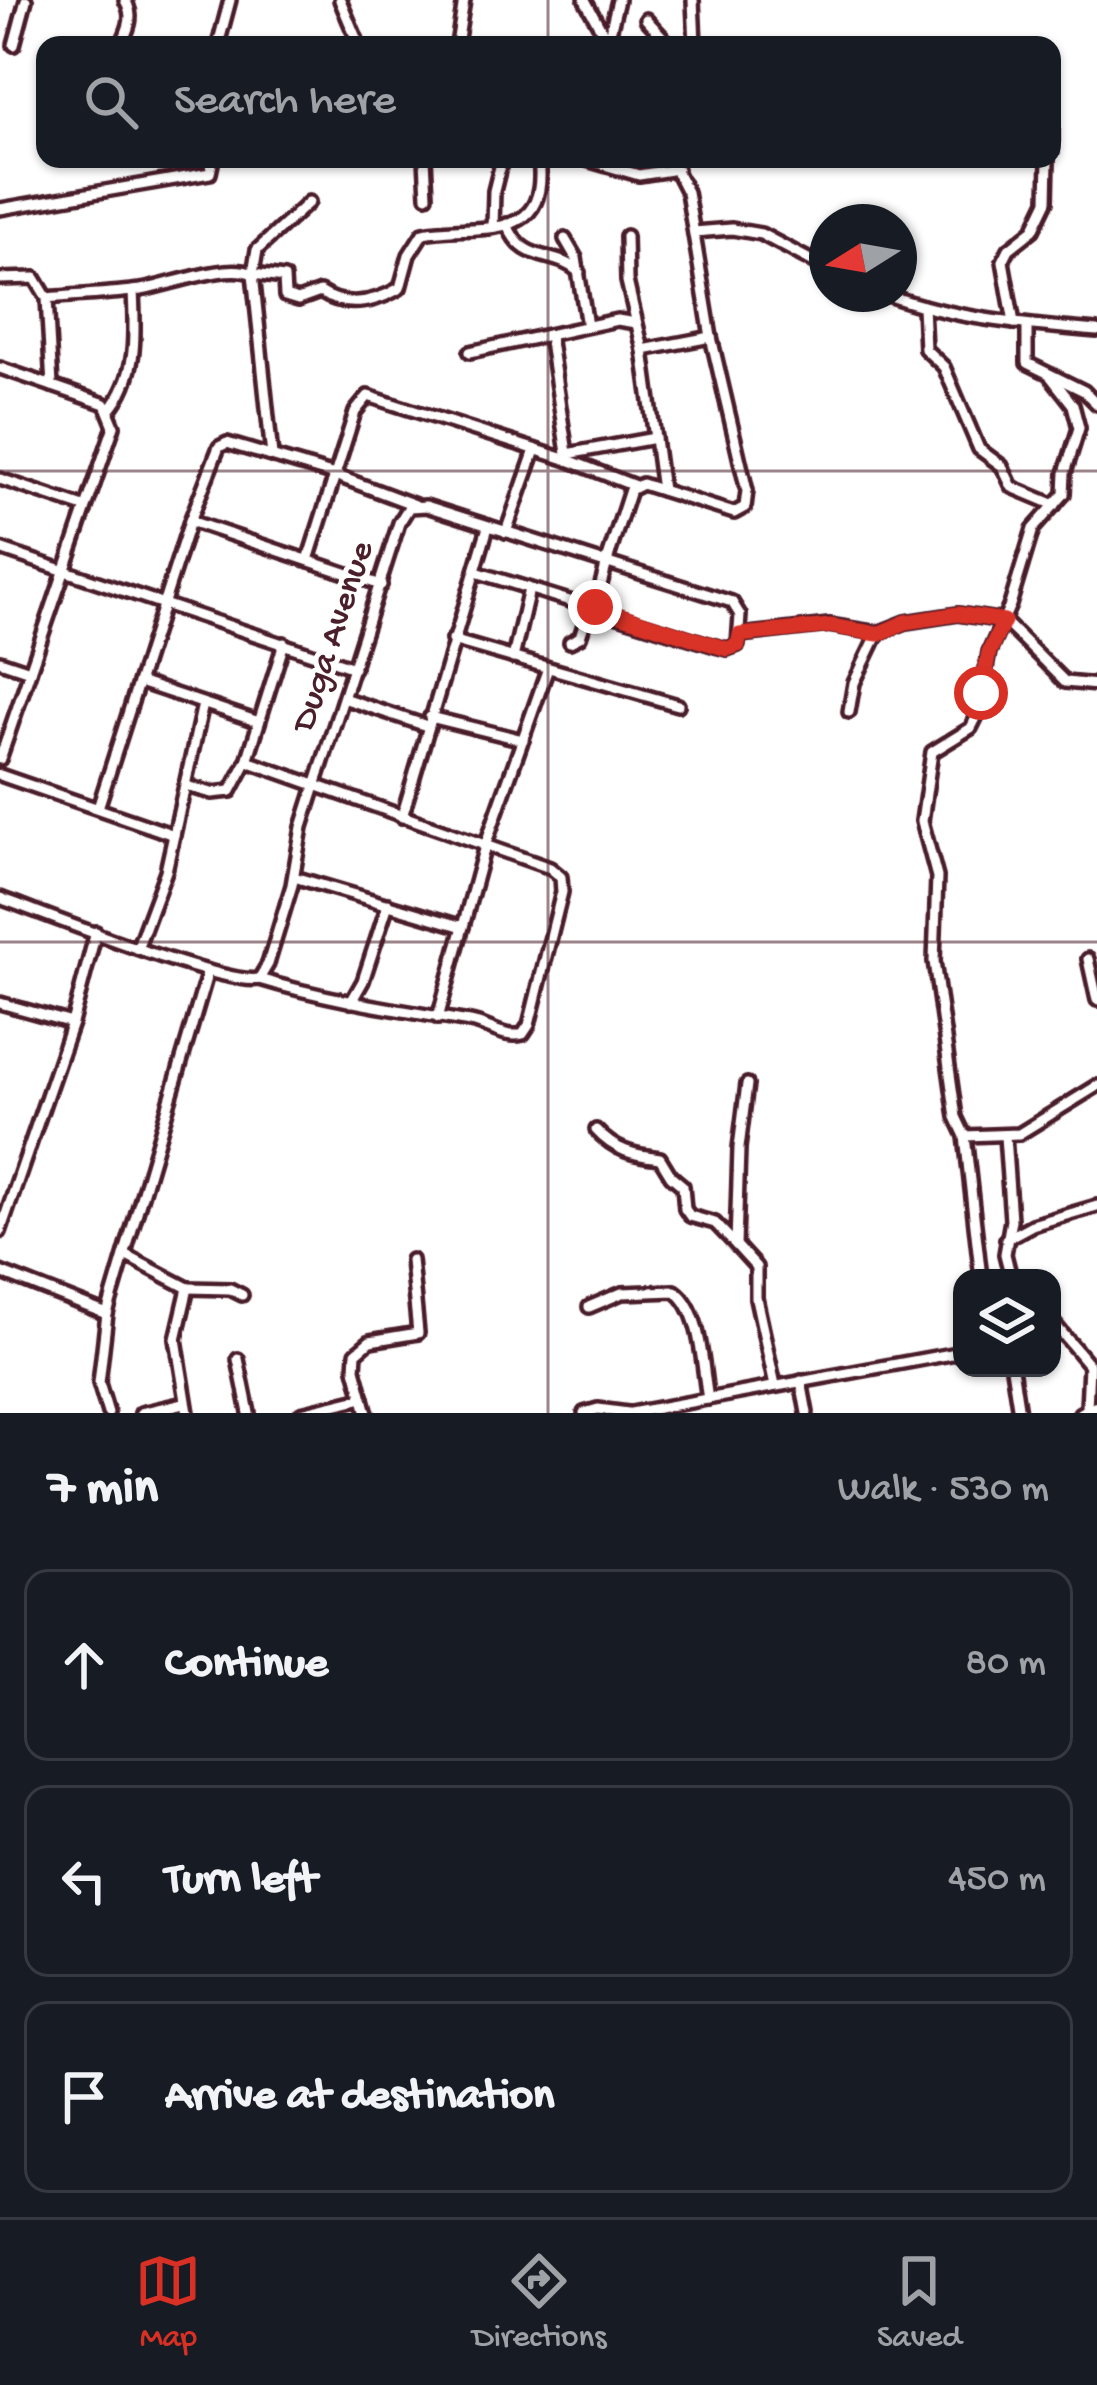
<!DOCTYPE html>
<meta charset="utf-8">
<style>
body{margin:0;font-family:"Gochi Hand",sans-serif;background:#242831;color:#f1f3f6}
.controls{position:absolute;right:36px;bottom:36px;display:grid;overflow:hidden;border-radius:24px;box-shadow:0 3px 9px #0004}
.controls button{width:108px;height:108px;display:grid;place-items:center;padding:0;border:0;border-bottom:3px solid #363941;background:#171b24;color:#f1f3f6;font:60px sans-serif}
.compass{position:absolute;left:809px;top:204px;width:108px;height:108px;border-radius:50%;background:#171b24;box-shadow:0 3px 9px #0004;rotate:259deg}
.stop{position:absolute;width:36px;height:36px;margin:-27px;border:9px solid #d93025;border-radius:50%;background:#fff}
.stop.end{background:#d93025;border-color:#fff;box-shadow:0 3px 12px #0008}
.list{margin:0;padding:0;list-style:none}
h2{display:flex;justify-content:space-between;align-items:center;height:156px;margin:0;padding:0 48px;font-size:51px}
h2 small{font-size:39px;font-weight:400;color:#9ea1a6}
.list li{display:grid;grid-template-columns:78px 1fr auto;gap:36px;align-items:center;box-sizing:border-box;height:192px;margin:0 24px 24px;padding:0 24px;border:3px solid #363941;border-radius:24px}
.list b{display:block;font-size:45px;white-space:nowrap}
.list em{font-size:39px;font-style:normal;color:#9ea1a6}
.icon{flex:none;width:66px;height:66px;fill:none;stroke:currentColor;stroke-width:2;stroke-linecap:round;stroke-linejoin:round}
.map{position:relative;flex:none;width:1097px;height:1413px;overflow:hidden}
.search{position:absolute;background:#171b24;box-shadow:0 3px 9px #0004;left:36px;right:36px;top:36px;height:132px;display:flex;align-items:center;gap:30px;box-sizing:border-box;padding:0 42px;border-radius:24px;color:#9ea1a6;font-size:45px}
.sheet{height:804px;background:#171b24}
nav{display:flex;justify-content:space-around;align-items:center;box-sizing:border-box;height:168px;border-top:3px solid #363941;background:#171b24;font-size:33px;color:#9ea1a6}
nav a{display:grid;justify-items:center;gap:6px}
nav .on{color:#d93025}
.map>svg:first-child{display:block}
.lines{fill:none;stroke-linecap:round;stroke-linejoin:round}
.minor-casing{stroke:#4a1f2b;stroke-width:18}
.minor{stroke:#fff;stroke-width:9}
.route{stroke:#d93025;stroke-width:15}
.grid{fill:none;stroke:#4a1f2b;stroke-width:3;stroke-opacity:0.55}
.labels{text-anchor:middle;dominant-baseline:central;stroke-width:10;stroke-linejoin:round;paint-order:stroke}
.street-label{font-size:36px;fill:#4a1f2b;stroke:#fff}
</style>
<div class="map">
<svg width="1097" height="1413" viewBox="0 0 1097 1413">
<rect width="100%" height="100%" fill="#fff"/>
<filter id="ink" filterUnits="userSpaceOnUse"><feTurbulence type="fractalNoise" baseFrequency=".00833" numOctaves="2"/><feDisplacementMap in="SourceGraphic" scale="24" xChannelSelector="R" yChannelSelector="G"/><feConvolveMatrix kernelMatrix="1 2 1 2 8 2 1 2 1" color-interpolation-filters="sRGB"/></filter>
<g filter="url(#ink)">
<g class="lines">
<defs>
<g id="minor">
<path d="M340,0L359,45"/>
<path d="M585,0L608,42"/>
<path d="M693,0L695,45"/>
<path d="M646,19L670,45"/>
<path d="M608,40L618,0"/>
<path d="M14,45L26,0"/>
<path d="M121,45C128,29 135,17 125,0"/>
<path d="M218,45L230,0"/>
<path d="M457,45L464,0"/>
<path d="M1052,128V151"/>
<path d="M425,159L427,196"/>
<path d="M587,160L639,175L677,169"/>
<path d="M309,202L257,250L253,274L284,278L285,296L298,300L320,292C346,309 374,303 400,288L409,255L423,233C479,223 550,246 539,159"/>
<path d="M0,209L210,173L213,159"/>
<path d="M507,224C523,266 554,249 579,272"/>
<path d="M493,227L494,191L502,159"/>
<path d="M694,232L732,229L761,234L827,269"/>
<path d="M626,236L627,281L643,350L662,490"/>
<path d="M565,239L576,258L587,326"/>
<path d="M0,279L35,278L47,298L52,386"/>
<path d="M885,294C953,319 1025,325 1097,331"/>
<path d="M47,298C78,295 110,294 141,290C171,285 227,262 253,274L272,456"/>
<path d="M923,306L925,349L944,367L979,449L1002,466L1012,487L1055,505"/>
<path d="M1014,323L1003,261L1009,249L1033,230L1047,201L1048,159"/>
<path d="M1027,325V363L1084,391L1097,404"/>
<path d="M549,335L568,460"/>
<path d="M643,350L711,337"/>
<path d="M470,352L617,320L636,323"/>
<path d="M0,368L105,404L114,426L0,759"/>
<path d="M110,410C138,375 135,334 133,291"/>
<path d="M567,454L655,438"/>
<path d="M0,479L84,507"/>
<path d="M190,521L381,585"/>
<path d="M506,532L535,450"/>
<path d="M0,549L354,668"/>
<path d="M308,560L355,412L368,396L568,460L635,486"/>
<path d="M476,572L715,646L727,649L738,645L740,615L732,602L608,563"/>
<path d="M595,607L608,558"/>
<path d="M740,635L829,625L878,633L906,622L958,614L1004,621L1065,682L1097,685"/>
<path d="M452,640L678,705"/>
<path d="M570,642L580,637L590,606"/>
<path d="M513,658L529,589"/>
<path d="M0,661L30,671"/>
<path d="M139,682L259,722"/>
<path d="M346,699L427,726"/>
<path d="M849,712L854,683L878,633"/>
<path d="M430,717L523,740"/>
<path d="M247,761L284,643"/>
<path d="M0,775L174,835"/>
<path d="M186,786L212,793L231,791L247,761L550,868L561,877L562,892L529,1025L523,1034C504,1039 489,1025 470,1022C398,1010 328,1000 259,979"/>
<path d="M98,808L190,521L219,447L227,443L335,475L415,505"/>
<path d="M402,817L488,527"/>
<path d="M294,877L463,927"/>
<path d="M0,898C45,914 224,986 259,979L268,964L292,885L302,827L399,523L409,507L426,506L602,562L608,558L630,490L642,484L734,513L745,507L747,491L711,337L687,192L670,159"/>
<path d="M138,946L166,871L203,704"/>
<path d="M1088,959L1097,1000"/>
<path d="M351,1002L363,981L388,904"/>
<path d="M0,1003L72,1023"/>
<path d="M438,1018L485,846L548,668"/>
<path d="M747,1084L739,1148L736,1245L756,1267V1298L775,1385"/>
<path d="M596,1130C615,1151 634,1155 660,1158L671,1176L683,1186L685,1209L690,1216L715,1223L736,1245"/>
<path d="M965,1136L1019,1134L1097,1086"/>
<path d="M1005,1136L1011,1220L1005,1254L1011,1278"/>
<path d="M0,1232L72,1023L96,932"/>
<path d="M1006,1239L1032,1225L1097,1206"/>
<path d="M125,1255L188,1288L176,1339L188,1413"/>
<path d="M0,1272L107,1314L99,1383L108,1413"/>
<path d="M981,1278L965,1136L956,1117L934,961L937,877L922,821L932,752L971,728L978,714L989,652L1010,605L1033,529L1064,494L1065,473L1079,428L1073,405L1051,377"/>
<path d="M188,1288L230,1289L242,1295"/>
<path d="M589,1307L622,1293L675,1291C702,1310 702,1367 708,1399"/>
<path d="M107,1314L208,971"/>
<path d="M1052,1321L1089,1365L1087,1408"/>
<path d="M238,1359L249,1413"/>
<path d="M1012,1368L1019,1413"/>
<path d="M801,1381L807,1413"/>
<path d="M141,1413L184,1403"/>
<path d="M301,1413L363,1398"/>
<path d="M367,1413L355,1369L356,1353L370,1341L418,1333L411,1260"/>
<path d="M584,1413L598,1409L628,1413"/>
<path d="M631,1413L962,1352"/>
<path d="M1080,1413L1097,1406"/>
</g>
</defs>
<use href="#minor" class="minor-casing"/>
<use href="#minor" class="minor"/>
</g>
</g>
<g class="lines" filter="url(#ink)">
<path class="route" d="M595,607L727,649L738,645L740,635L830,626L878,634L906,622L958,614L1004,621L989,652L981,693"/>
</g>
<path class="grid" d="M548,0V45M548,159V1413M0,471H1097M0,942H1097"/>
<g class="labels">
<g class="street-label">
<text transform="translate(335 637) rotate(-72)">Duga Avenue</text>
</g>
</g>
</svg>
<div class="controls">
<button><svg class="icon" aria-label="layers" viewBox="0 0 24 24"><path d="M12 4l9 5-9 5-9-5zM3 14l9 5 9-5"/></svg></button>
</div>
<svg class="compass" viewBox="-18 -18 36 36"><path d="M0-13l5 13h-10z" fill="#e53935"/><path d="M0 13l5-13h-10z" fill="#9ea1a6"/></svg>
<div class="stop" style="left:981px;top:693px"></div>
<div class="stop end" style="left:595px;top:607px"></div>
<div class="search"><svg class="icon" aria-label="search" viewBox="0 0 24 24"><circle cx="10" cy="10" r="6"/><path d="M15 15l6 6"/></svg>Search here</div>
</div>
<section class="sheet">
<h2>7 min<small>Walk · 530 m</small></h2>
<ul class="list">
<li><svg class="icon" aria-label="ahead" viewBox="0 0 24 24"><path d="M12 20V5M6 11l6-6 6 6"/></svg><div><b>Continue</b></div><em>80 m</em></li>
<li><svg class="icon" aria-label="left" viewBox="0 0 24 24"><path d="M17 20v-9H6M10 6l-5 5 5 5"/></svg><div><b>Turn left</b></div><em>450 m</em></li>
<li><svg class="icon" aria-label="arrive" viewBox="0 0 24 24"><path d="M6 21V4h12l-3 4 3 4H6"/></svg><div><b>Arrive at destination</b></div></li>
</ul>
</section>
<nav>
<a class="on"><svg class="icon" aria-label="map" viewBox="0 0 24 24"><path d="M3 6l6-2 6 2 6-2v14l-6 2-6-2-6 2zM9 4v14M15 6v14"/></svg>Map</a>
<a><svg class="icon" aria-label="directions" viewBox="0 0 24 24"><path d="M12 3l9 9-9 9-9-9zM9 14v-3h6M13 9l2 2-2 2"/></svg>Directions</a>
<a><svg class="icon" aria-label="saved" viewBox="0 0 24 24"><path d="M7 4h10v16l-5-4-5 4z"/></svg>Saved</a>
</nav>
